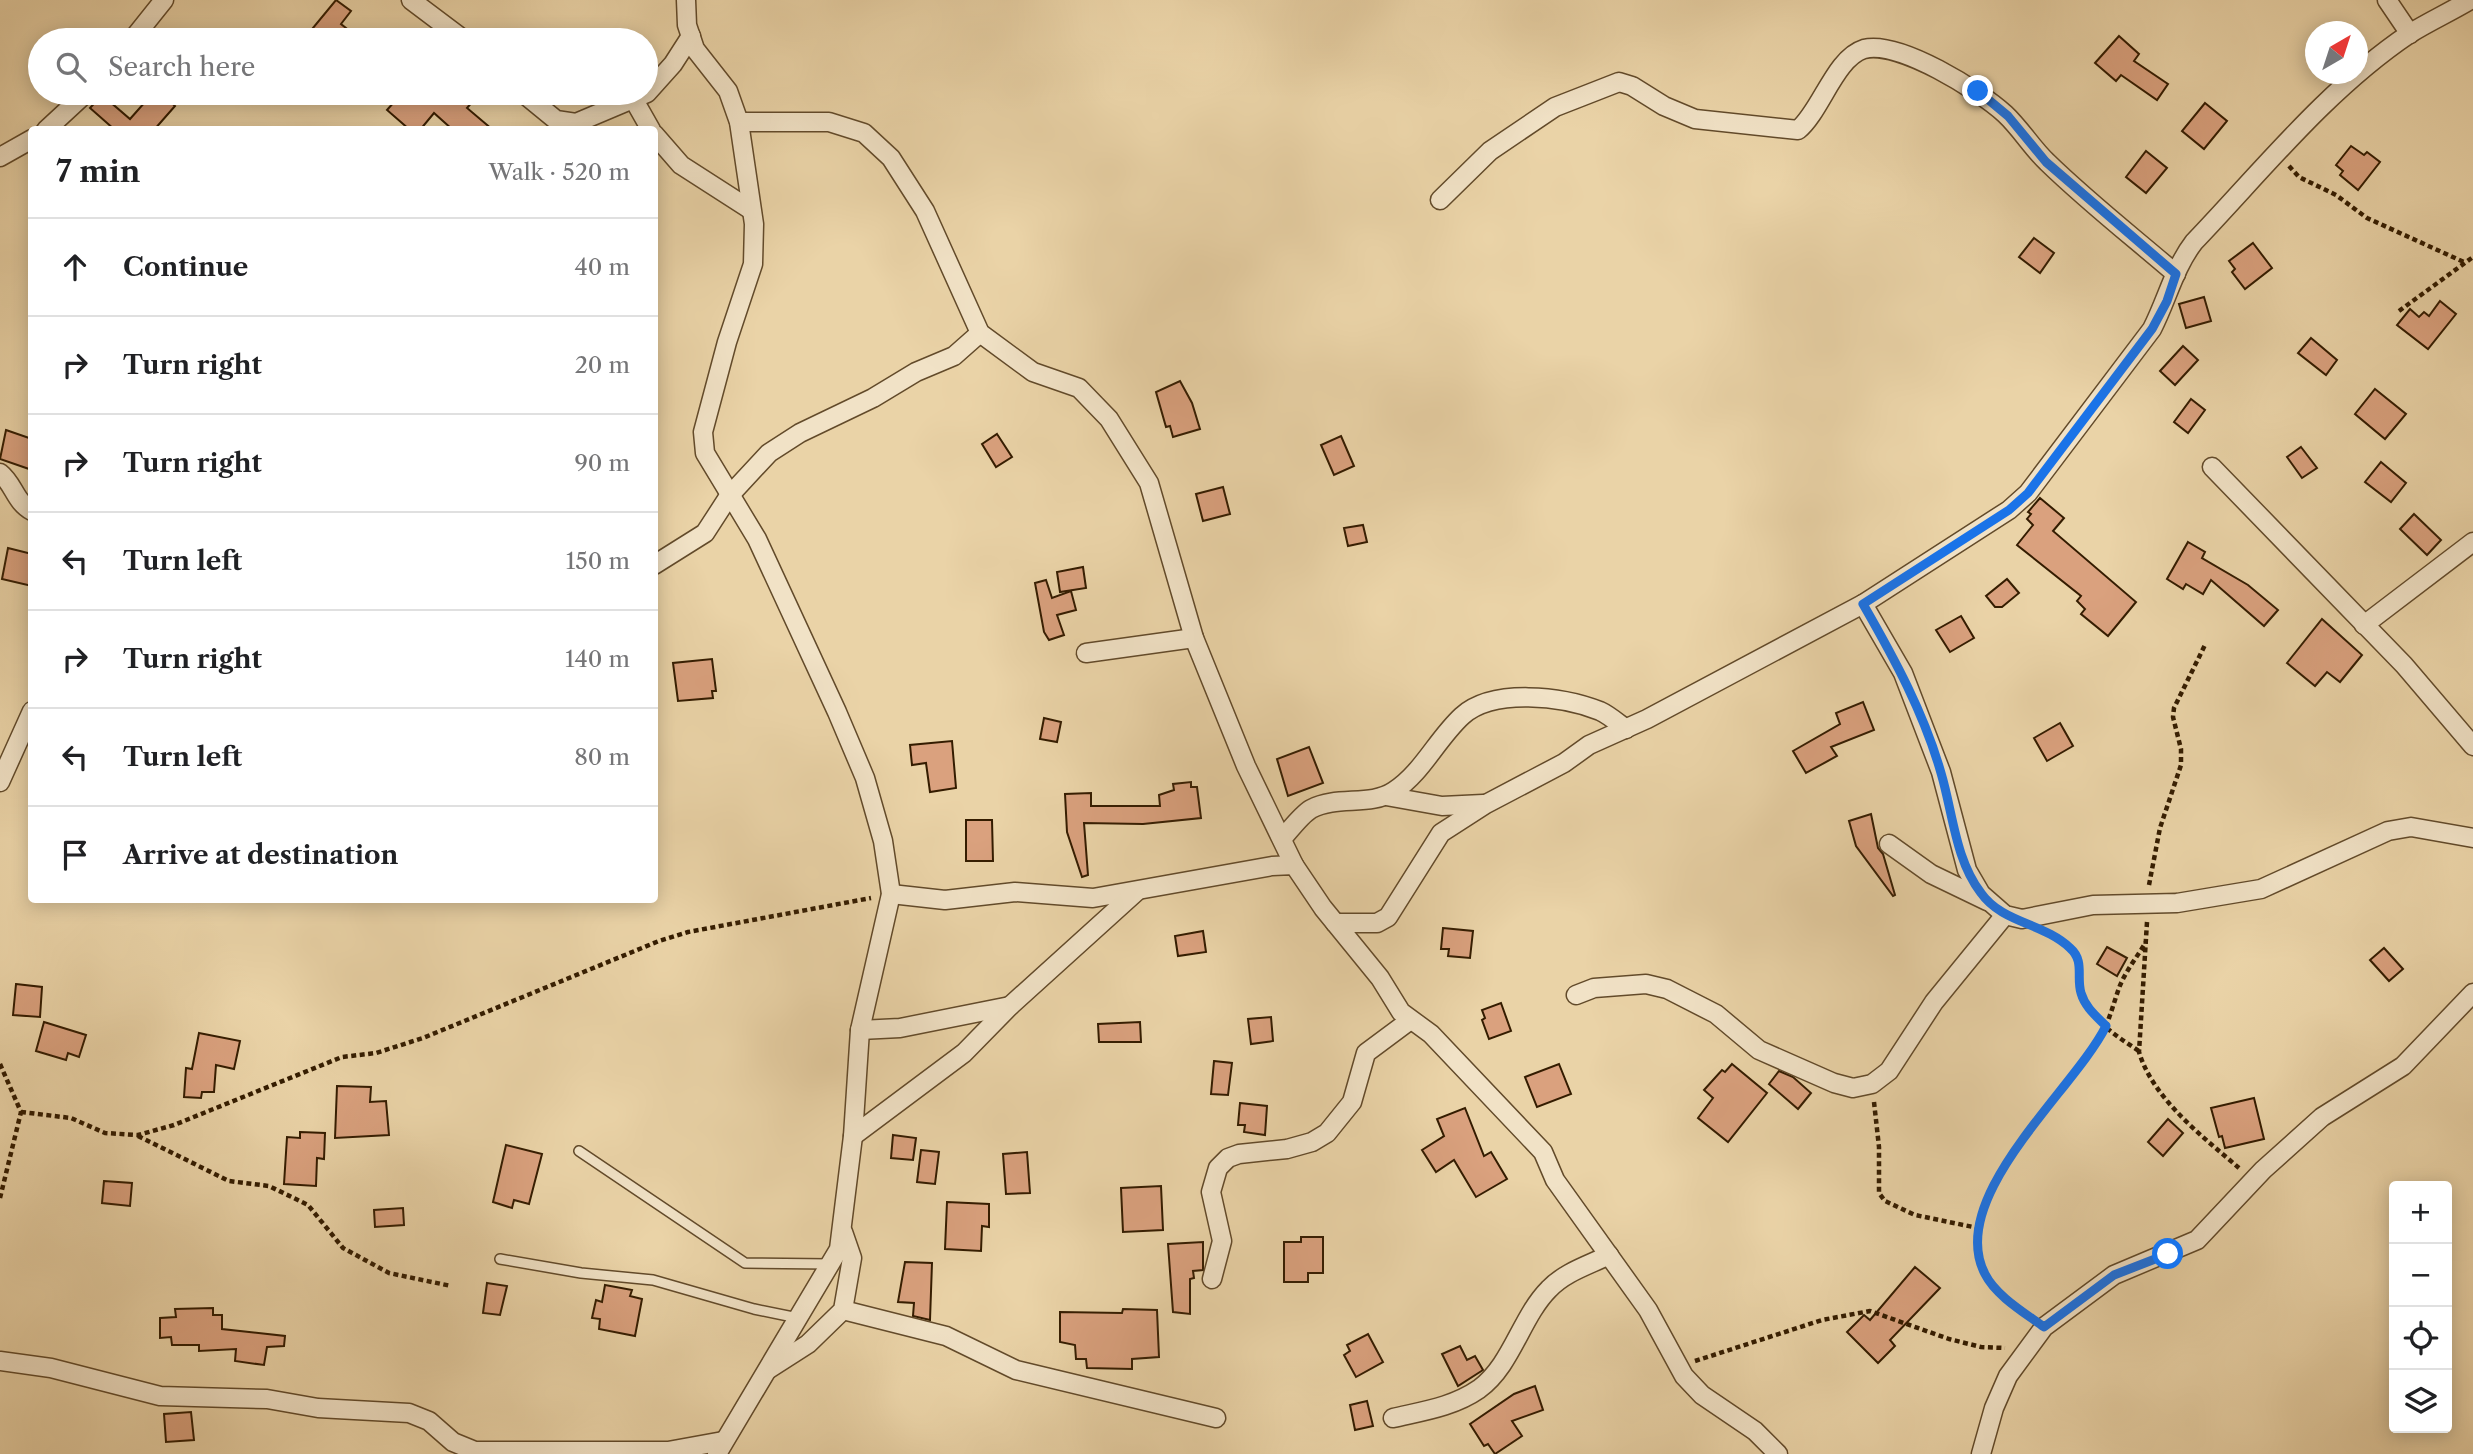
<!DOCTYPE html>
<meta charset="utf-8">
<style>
body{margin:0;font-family:"Libre Caslon Text",serif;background:#f6f6f6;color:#202124}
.controls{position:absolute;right:21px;bottom:21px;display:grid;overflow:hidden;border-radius:7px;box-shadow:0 4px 18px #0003}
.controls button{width:63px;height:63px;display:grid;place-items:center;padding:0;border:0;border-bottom:2px solid #e0e0e0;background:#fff;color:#202124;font:35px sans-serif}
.compass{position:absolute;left:2305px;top:21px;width:63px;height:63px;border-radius:50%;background:#fff;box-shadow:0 4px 18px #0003;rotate:39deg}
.stop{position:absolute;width:21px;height:21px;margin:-16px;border:5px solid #1a73e8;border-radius:50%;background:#fff}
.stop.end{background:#1a73e8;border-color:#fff;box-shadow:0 2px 7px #0008}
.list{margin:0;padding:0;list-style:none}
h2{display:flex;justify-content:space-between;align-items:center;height:91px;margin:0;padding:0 28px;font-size:30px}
h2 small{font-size:23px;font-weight:400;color:#757577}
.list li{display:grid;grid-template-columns:46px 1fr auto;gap:21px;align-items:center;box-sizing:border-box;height:98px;padding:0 28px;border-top:2px solid #e0e0e0}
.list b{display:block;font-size:26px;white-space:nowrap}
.list em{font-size:23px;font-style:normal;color:#757577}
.icon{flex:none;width:38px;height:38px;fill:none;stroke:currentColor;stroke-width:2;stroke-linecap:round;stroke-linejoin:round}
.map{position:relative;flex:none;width:2473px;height:1454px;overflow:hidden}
.search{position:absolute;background:#fff;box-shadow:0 4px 18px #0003;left:28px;top:28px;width:630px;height:77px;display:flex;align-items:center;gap:18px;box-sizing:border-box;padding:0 24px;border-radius:38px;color:#757577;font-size:26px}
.panel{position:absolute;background:#fff;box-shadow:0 4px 18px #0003;left:28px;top:126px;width:630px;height:777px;border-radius:7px}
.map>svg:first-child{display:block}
.building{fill:#daa17e;stroke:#341c00;stroke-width:2}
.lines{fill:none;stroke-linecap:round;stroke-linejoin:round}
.lane-casing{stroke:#624a2a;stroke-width:12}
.street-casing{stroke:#624a2a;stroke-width:21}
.path{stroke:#341c00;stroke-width:4.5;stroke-dasharray:5 3.5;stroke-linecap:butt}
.lane{stroke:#f1e2c6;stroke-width:9}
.street{stroke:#f1e2c6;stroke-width:18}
.route{stroke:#1a73e8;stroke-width:9}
</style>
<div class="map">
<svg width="2473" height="1454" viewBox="0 0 2473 1454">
<rect width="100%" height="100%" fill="#ead3a7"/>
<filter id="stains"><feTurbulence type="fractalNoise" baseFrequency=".00286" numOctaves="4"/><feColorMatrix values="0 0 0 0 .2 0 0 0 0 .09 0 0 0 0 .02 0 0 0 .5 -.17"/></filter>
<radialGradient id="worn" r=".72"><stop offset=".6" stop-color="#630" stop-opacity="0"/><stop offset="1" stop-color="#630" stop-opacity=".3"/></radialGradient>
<g class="building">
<path d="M336,0L351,11L341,24L361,40H303Z"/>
<path d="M2119,36L2139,54L2134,61L2168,84L2157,100L2121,75L2116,81L2095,63Z"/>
<path d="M153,93H161L175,106L154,130H115L90,108L102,95L130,119Z"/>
<path d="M402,93H480L467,108L493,130H453L434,113L420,130H410L387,110Z"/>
<path d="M2205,103L2227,121L2204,149L2182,131Z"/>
<path d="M2351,146L2364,155L2367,152L2380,162L2358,190L2340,175L2343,171L2336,165Z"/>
<path d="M2146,151L2167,168L2146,193L2126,177Z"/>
<path d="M2034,238L2054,253L2040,273L2019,257Z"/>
<path d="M2253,243L2272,268L2245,289L2232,272L2235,269L2229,261Z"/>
<path d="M2204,297L2211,321L2186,328L2179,304Z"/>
<path d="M2440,301L2456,314L2428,349L2397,325L2410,309L2419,317L2424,312L2429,316Z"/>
<path d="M2311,338L2337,360L2326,375L2298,353Z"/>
<path d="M2183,346L2198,360L2175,385L2160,371Z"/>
<path d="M1180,381L1192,403L1200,429L1173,437L1170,426L1166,427L1156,392Z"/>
<path d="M2375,389L2406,414L2385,439L2355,414Z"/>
<path d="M2191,399L2205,410L2188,433L2174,422Z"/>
<path d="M6,430L32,439V470L0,459Z"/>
<path d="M997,434L1012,457L996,467L982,444Z"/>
<path d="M1341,436L1354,466L1334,475L1321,445Z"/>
<path d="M2301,447L2317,468L2302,478L2287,457Z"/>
<path d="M2381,462L2406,483L2391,502L2365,482Z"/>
<path d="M1223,487L1230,514L1203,521L1196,494Z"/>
<path d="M2040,498L2064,518L2053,531L2136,602L2108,636L2081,614L2085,609L2077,601L2081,596L2017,545L2033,525L2027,519L2031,514L2028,512Z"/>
<path d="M2414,514L2441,540L2427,555L2400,529Z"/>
<path d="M1363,525L1367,542L1348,546L1344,528Z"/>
<path d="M2188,542L2205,552L2202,558L2248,585L2278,610L2264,626L2211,580L2203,594L2186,584L2183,589L2167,579Z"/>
<path d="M8,548L32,554V586L2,579Z"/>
<path d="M1083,567L1086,588L1060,592L1057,572Z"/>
<path d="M2007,579L2019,593L2002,607H1995L1986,596Z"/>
<path d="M1046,580L1052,598L1071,591L1076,610L1057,615L1064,635L1049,640L1044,632L1035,583Z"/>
<path d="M1961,616L1974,638L1950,652L1936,630Z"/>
<path d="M2322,619L2362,655L2340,682L2327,672L2315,686L2287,663Z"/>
<path d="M712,659L716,691H712L713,698L678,701L673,663Z"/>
<path d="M1863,702L1874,730L1831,747L1837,756L1806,773L1793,751L1840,724L1836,713Z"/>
<path d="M1044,718L1061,722L1057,742L1040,739Z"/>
<path d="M2060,723L2073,746L2047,761L2034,738Z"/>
<path d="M952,741L956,788L930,792L926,763L912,765L910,745Z"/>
<path d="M1309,747L1323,783L1288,796L1277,759Z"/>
<path d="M1191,782V787H1197L1201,818L1143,824L1084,823L1088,875L1082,877L1067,832L1065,794L1091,793V806H1160L1159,795L1174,790L1173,784Z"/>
<path d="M1871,814L1878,848L1883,854L1895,895L1893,896L1856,846L1849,821Z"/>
<path d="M966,820H992L993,861H966Z"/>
<path d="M1443,928L1473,931L1470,958L1448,956L1449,949H1441Z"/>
<path d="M1203,931L1206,952L1178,956L1175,936Z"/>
<path d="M2107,947L2127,958L2117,976L2097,964Z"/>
<path d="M2384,948L2403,969L2389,981L2370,960Z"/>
<path d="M16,984L42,987L40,1017L13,1015Z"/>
<path d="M1501,1003L1511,1031L1489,1039L1482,1020L1485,1018L1482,1010Z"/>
<path d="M1271,1017L1273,1041L1251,1044L1248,1019Z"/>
<path d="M44,1022L86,1035L79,1057L68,1053L66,1060L36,1051Z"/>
<path d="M1140,1022L1141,1042H1099L1098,1024Z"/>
<path d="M199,1033L240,1041L234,1069L216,1065L214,1092H202L201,1098L184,1097L186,1068L192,1069Z"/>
<path d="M1214,1061L1232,1063L1228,1095L1211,1094Z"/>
<path d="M1559,1064L1571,1094L1537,1107L1525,1077Z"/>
<path d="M1732,1064L1767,1093L1728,1142L1698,1118L1713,1098L1704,1090L1722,1070L1725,1072Z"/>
<path d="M1779,1071L1793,1077L1811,1093L1798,1109L1769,1084Z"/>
<path d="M337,1086L371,1087L370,1102L386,1101L389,1135L335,1138Z"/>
<path d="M2254,1098L2264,1139L2225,1148L2222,1136L2219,1137L2211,1108Z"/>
<path d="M1240,1103L1267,1106L1265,1135L1244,1132L1245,1125H1238Z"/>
<path d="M1465,1108L1484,1156L1491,1152L1507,1179L1476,1197L1454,1160L1436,1172L1422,1150L1444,1136L1437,1119Z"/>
<path d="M2168,1119L2183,1133L2163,1156L2148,1142Z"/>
<path d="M300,1132L325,1133L324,1159L317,1158L316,1186L284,1184L287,1137L300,1138Z"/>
<path d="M893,1135L916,1138L913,1160L891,1158Z"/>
<path d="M506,1145L542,1154L529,1204L514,1200L512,1208L493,1202Z"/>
<path d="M921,1150L939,1152L935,1184L917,1182Z"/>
<path d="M1027,1152L1030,1193L1006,1194L1003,1154Z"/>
<path d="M104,1181L132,1183L130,1206L102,1203Z"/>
<path d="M1161,1186L1163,1230L1123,1232L1121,1188Z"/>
<path d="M947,1202L989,1204V1227L982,1226L981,1251L945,1249Z"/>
<path d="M403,1208L404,1225L375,1227L374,1210Z"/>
<path d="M1301,1237H1323V1273H1308V1282H1284V1242H1301Z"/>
<path d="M1203,1242V1270L1193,1271L1194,1278L1190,1279V1314L1173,1312L1168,1244Z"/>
<path d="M905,1262L932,1263L930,1320L913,1316L914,1303L898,1302Z"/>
<path d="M1915,1267L1940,1288L1890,1340L1895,1346L1878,1363L1847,1332L1864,1315L1870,1320Z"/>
<path d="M487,1283L507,1286L500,1315L483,1313Z"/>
<path d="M605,1285L632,1290L630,1296L642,1299L635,1336L599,1329L600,1319L592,1318L596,1300L602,1302Z"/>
<path d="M213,1308V1315H222V1329L285,1336L284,1346L267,1347L264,1365L235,1361L236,1349L199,1351V1345H172L171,1337L160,1338V1318L176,1317L175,1309Z"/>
<path d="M1123,1309L1157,1310L1159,1357L1132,1359V1369L1087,1368L1086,1359H1076L1075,1345L1060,1342V1312L1122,1313Z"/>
<path d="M1368,1334L1383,1362L1356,1377L1344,1355L1350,1351L1347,1345Z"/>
<path d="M1460,1346L1467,1360L1475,1356L1483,1370L1458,1386L1442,1354Z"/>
<path d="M1535,1386L1543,1410L1512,1421L1522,1436L1495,1454L1488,1444L1484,1446L1470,1424L1514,1394Z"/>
<path d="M1367,1401L1373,1426L1355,1430L1350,1405Z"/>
<path d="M191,1412L194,1440L166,1442L164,1414Z"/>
</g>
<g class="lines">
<defs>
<g id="lane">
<path d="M579,1151L745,1263L830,1264"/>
<path d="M500,1259L581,1273L653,1280L754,1309L798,1318"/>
</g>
<g id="street">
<path d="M411,0L464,40"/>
<path d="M686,0L687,25L695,49L728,91L739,122L754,224L753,264L727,342L703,432L705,453L757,539L837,712L865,778L883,841L891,894L860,1030L853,1136L839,1249L717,1454"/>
<path d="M2387,0L2410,34"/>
<path d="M132,40L164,0"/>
<path d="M523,93L556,120L576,123L647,93L673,64L691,36"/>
<path d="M634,100L651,130"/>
<path d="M739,122H829L864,133L891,158L925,211L980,333L1033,372L1079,388L1109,419L1149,483L1194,638L1246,766L1294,865"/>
<path d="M46,130L86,93"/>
<path d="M654,134L681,165L751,210"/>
<path d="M0,157L32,139"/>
<path d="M1440,200L1490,151L1555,107L1619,82L1632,86L1664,106L1695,119L1798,130C1821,111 1835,58 1864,49C1899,40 1980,91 2005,114C2021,129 2032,148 2047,162C2088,202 2133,237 2176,274"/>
<path d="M2212,467L2404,665L2473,746"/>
<path d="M0,473C14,484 15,502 32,511"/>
<path d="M654,565L705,533L729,496L769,453L800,433L873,398L916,372L954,356L980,333"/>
<path d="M1863,604L1903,673L1941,772L1967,870L1981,894L2005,915L2022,919L2093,905L2177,903L2261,889L2388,831L2411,827L2473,838"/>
<path d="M2364,625L2473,542"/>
<path d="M1086,653L1194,638"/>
<path d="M0,782L32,711"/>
<path d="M1386,796L1442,806L1483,804"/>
<path d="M1282,839C1290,830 1301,815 1311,809C1338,795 1370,807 1394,791C1422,773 1437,739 1462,716C1493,688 1562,696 1600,711C1609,715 1618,723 1626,729"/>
<path d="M1889,844L1931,874L1987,901"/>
<path d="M891,894L945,900L1015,892L1093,898L1272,866L1294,865L1323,908L1380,978L1401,1012L1431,1034L1543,1152L1555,1180L1648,1310L1684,1376L1702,1395L1755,1431L1778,1454"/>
<path d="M1335,923H1377L1388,917L1441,833L1486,804L1564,763L1589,745L1647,719L1863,604L2009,510L2028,493L2152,329C2167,300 2174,268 2194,242C2262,171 2326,90 2409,34C2428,22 2450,12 2470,0"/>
<path d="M1576,995L1594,988L1646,984L1667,989L1716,1014L1759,1050L1834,1083L1853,1088L1872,1084L1889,1071L1934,1002L2005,915"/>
<path d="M860,1030L900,1028L1010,1006"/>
<path d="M853,1136L964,1053L1010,1006L1136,892"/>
<path d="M1212,1279L1222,1241L1211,1192L1218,1168L1228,1158L1239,1154L1287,1149L1312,1142L1327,1133L1352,1102L1366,1053L1409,1021"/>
<path d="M843,1310L946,1336L1016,1370L1216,1418"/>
<path d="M0,1361L51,1368L160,1396L267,1399L318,1408L409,1413L429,1421L453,1442L475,1451H668L723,1441"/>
<path d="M769,1369L808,1344L843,1310L852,1258L843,1232"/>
<path d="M1393,1418C1423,1411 1453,1407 1479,1389C1512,1365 1521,1317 1549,1289C1565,1272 1589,1265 1609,1255"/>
<path d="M1981,1454L1994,1408L2008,1376L2044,1327L2114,1275L2197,1240L2263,1170L2322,1117L2403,1066L2473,993"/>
</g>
</defs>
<use href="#lane" class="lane-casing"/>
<use href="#street" class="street-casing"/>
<g class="path">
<path d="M2289,166L2299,177L2336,195L2367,218L2466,263"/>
<path d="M2399,311L2473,257"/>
<path d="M2149,885L2160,828L2181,765V749L2173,717L2174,708L2206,643"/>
<path d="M2147,922L2139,1052C2153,1099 2203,1137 2239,1168"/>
<path d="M2047,933C2097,963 2067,962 2083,999C2093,1021 2119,1038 2139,1051"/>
<path d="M0,1064L21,1112L0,1198"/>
<path d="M1874,1102L1879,1147V1193L1885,1201L1915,1215L1978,1228"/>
<path d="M21,1112L71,1118L105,1133L138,1135L174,1125L342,1057L376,1053L423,1038L659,941L688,932L871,898"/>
<path d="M138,1136L229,1181L269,1186L308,1205L343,1248L389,1273L451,1286"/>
<path d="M2029,1316C2014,1305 1996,1292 1986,1276C1944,1210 2061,1097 2095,1047C2107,1029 2112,1008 2119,988C2125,972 2137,957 2146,942"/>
<path d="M1695,1361L1822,1320L1870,1311L1949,1339L1981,1347L2005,1348"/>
</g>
<use href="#lane" class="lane"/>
<use href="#street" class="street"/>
</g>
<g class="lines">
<path class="route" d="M1978,91L2008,116L2046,162L2176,274L2167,301L2152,329L2028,493L2009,510L1863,604C1894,658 1924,713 1941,773C1953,813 1955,859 1981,893C2002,923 2044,923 2070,948C2085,961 2076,977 2081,993C2085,1007 2096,1016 2106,1026C2075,1089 1945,1197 1985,1274C1996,1296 2025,1313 2044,1327L2114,1275L2168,1254"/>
</g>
<rect width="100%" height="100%" filter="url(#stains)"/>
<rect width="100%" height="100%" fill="url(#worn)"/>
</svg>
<div class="controls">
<button>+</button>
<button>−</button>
<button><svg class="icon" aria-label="locate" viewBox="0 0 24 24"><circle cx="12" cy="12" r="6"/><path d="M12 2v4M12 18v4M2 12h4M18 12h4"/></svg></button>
<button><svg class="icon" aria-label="layers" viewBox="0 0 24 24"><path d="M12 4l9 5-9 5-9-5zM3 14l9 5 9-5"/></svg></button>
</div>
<svg class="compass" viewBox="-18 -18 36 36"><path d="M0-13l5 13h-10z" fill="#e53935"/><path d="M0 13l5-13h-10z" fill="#757577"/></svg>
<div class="stop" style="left:2168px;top:1254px"></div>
<div class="stop end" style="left:1978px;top:91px"></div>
<div class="search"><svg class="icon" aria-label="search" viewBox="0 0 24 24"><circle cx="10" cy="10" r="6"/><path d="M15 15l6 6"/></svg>Search here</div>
<section class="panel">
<h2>7 min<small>Walk · 520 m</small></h2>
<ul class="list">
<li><svg class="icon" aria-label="ahead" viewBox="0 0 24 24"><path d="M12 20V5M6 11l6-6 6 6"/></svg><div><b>Continue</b></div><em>40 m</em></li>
<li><svg class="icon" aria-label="right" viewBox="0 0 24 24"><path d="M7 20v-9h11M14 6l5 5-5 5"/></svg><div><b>Turn right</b></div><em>20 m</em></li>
<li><svg class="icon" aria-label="right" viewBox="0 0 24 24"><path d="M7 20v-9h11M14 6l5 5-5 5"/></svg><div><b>Turn right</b></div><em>90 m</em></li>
<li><svg class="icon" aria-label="left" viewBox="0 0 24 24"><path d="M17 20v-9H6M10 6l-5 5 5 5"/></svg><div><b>Turn left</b></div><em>150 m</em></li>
<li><svg class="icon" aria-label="right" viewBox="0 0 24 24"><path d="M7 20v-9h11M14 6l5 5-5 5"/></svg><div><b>Turn right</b></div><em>140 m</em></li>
<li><svg class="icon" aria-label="left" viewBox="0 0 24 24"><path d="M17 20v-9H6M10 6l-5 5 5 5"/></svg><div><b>Turn left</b></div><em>80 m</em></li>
<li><svg class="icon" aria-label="arrive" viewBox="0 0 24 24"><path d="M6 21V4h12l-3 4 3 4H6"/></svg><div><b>Arrive at destination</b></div></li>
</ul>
</section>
</div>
